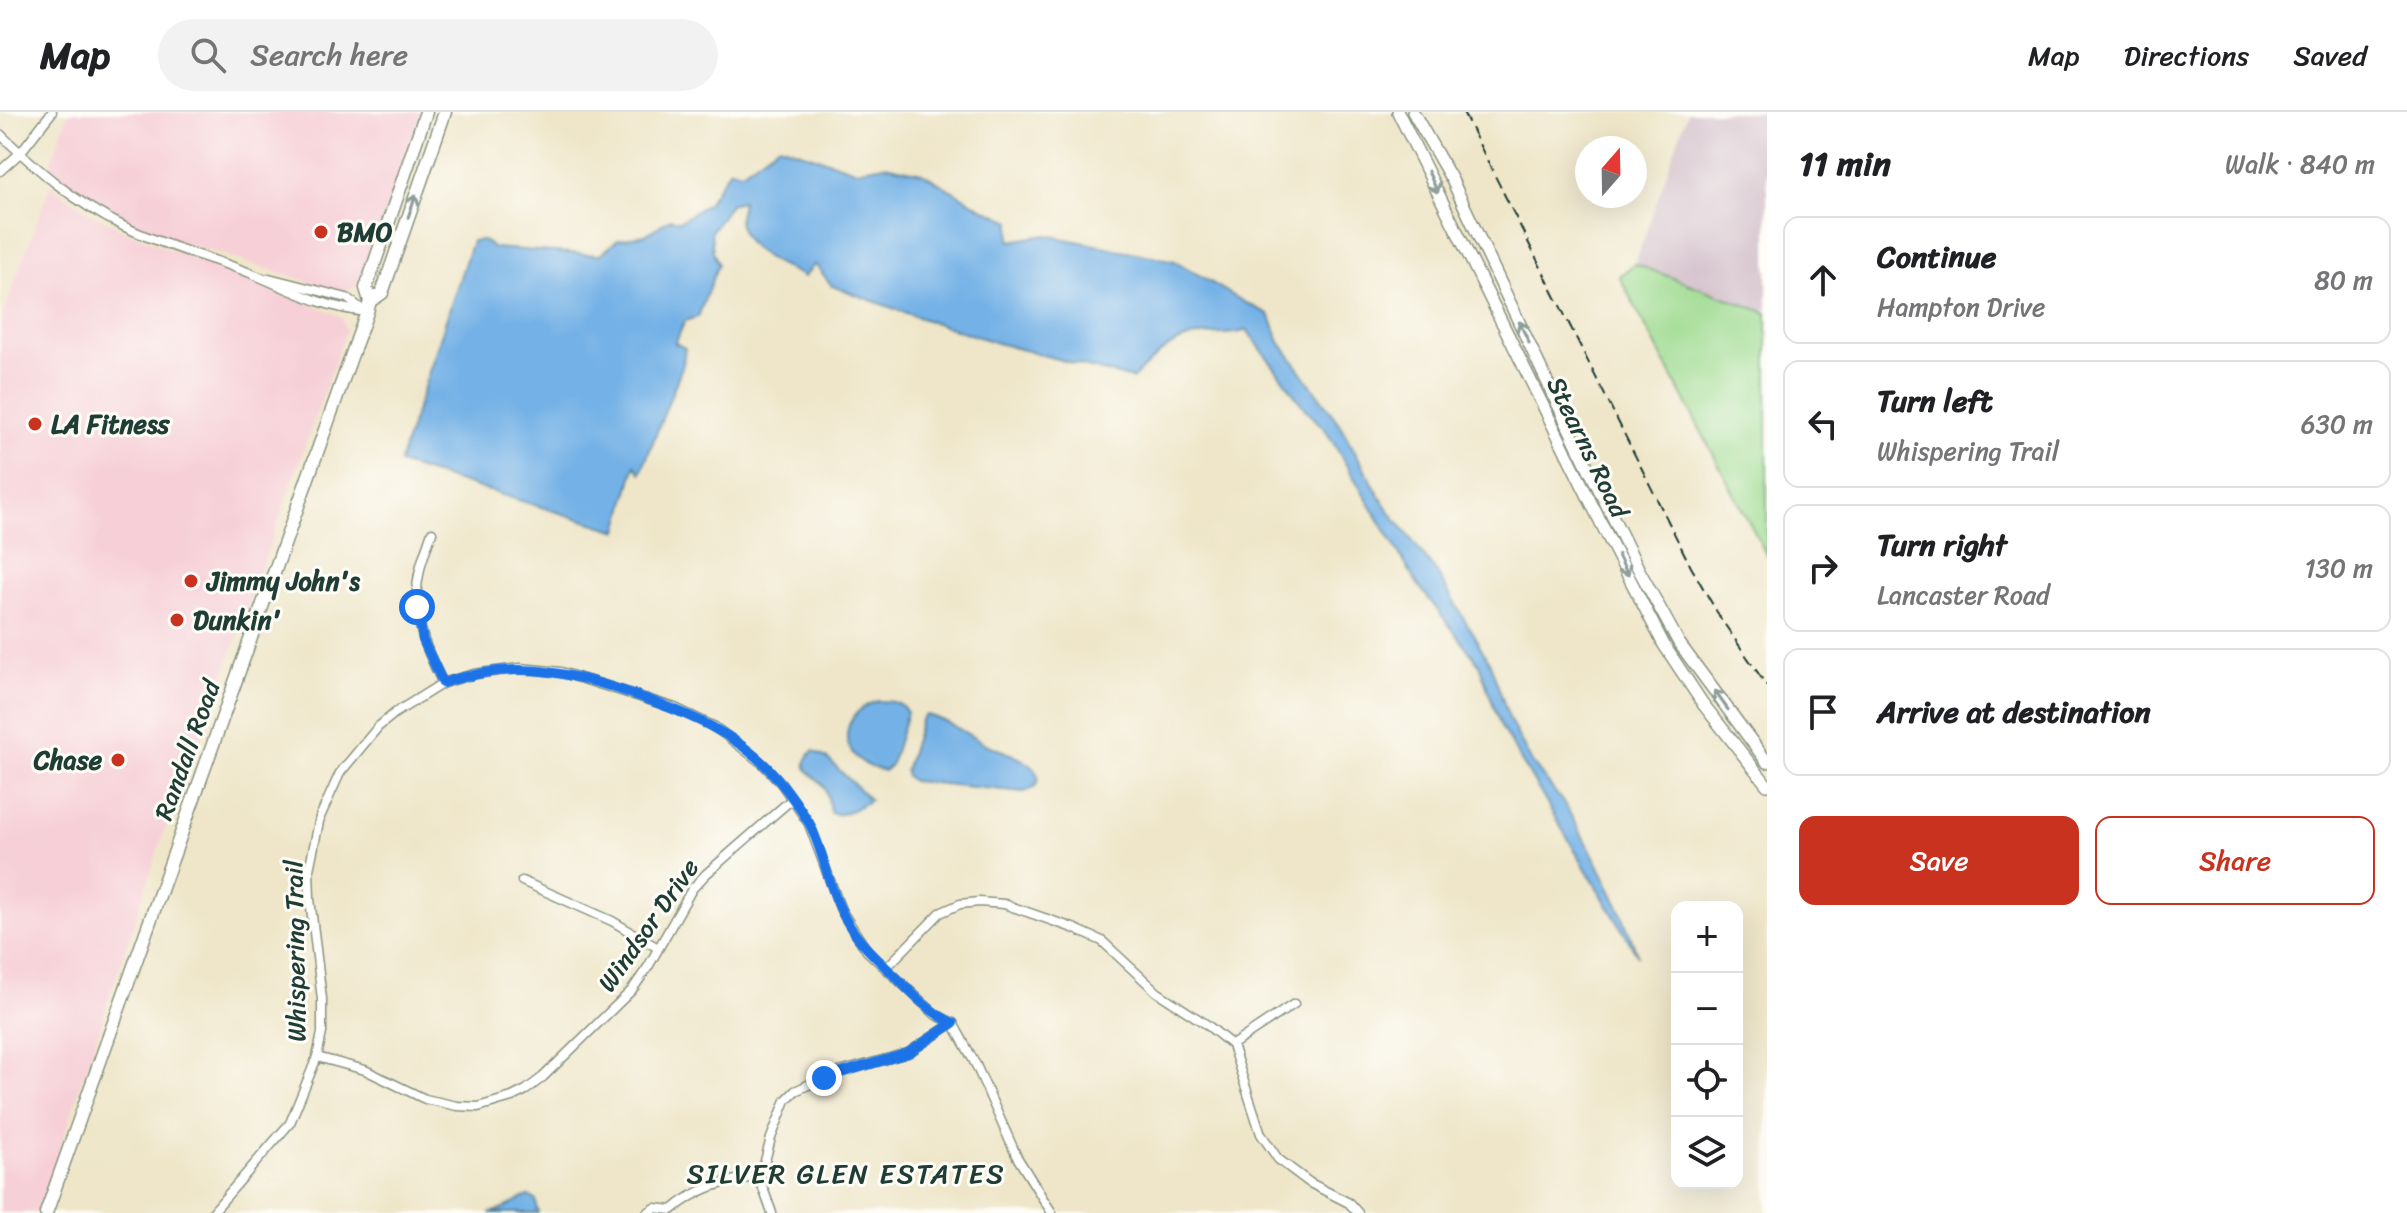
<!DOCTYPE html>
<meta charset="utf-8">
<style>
body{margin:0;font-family:Sriracha,sans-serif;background:#f2f2f2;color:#202124}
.controls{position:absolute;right:24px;bottom:24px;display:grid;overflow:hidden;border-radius:16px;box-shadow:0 8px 32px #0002}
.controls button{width:72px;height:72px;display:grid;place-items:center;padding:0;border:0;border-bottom:2px solid #e0e0e0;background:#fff;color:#202124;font:40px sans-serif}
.compass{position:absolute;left:1575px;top:24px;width:72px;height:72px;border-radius:50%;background:#fff;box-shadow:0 8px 32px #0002;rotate:20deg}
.stop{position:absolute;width:24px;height:24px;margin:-18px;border:6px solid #1a73e8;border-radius:50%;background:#fff}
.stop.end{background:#1a73e8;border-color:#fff;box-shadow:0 2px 8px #0008}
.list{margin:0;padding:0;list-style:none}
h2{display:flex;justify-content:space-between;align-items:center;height:104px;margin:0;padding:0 32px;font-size:34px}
h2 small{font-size:26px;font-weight:400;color:#757577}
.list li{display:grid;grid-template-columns:52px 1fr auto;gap:24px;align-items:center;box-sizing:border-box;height:128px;margin:0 16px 16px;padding:0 16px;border:2px solid #e0e0e0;border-radius:16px}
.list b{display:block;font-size:30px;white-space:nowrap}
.list p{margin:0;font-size:26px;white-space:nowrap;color:#757577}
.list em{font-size:26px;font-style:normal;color:#757577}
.actions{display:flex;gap:16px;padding:24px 32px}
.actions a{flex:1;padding:18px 0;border:2px solid #c8321e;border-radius:16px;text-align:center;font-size:28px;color:#c8321e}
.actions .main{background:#c8321e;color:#fff}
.icon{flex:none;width:44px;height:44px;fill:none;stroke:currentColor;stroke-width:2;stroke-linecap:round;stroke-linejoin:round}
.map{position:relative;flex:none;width:1767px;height:1101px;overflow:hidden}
header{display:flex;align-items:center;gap:48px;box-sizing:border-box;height:112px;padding:0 40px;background:#fff;border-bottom:2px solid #e0e0e0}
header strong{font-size:38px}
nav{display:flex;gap:44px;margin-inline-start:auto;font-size:28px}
.search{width:560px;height:72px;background:#f2f2f2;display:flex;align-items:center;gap:20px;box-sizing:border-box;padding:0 28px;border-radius:44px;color:#757577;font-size:30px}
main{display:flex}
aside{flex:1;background:#fff}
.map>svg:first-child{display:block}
.built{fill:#f6cfd7}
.industrial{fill:#d1bdc9}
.green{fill:#9dda8f;stroke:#5e8c62;stroke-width:2}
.water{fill:#73b1e6;stroke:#49778d;stroke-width:2}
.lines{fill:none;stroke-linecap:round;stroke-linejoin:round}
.street-casing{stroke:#87927e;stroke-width:11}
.secondary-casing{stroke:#87927e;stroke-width:14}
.primary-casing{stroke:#87927e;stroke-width:15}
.street{stroke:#fff;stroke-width:8}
.secondary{stroke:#fff;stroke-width:11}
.primary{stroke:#fff;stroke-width:12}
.rail{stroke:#1f3d34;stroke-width:2;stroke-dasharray:12 6;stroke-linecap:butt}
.oneway{stroke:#8f9e9a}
.route{stroke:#1a73e8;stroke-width:10}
.poi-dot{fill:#c8321e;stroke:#fdfcf7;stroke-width:3}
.labels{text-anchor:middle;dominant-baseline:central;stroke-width:6;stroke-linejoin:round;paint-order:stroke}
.poi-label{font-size:26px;font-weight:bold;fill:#1f3d34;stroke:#fdfcf7;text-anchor:start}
.street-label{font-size:26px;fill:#1f3d34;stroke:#fdfcf7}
.neighbourhood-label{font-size:28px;letter-spacing:2px;fill:#1f3d34;stroke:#fdfcf7}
</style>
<header>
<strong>Map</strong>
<div class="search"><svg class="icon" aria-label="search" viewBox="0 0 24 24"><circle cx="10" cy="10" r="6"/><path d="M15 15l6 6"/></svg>Search here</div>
<nav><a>Map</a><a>Directions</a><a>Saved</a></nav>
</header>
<main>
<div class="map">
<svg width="1767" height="1101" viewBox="0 0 1767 1101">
<rect width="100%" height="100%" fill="#fdfcf7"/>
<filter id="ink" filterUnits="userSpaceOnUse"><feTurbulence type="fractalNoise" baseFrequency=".0125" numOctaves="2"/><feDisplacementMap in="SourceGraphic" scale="16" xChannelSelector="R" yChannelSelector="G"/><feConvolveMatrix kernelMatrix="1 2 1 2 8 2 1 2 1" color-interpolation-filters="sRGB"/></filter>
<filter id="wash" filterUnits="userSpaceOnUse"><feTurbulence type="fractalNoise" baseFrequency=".006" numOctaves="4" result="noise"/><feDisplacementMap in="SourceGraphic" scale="32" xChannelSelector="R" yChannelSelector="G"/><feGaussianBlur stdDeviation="1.8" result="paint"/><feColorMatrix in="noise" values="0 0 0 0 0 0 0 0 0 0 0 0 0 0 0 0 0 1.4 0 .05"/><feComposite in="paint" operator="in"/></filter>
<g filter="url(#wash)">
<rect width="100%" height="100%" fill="#efe6c9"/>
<g class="built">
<path d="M69,0H421L364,163L359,172L346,179H339L130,114L73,81L47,60Z"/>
<path d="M50,73L87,99L127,120L335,202L342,206L346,218L216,584L162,726L39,1101H0V211Z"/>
</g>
<path class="industrial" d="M1688,0H1767V201L1635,152Z"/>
<path class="green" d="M1635,152L1767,201V444L1619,164Z"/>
<g class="water">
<path d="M779,33L855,58L885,53L922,61L982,96L1011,109L1010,129L1046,123L1175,149L1244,190L1269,202L1280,230L1340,313L1385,393L1437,461L1490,551L1510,609L1531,649L1565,693L1596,748L1622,802L1638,844L1501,615L1479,552L1416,470L1325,317L1306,298L1247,218C1232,224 1218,221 1202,223C1168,228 1156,245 1132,267L997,231L914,204L832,174L815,152L804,165C780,152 741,139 739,107C739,101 742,94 742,89L730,92L711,120L713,140L718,152L698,205L685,209L675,231L685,236L683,252L641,361L635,353L618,419L399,351L472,129L483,128L493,136L600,143L618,128L645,123L670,107L680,109L707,92L730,57L742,60Z"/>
<path d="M878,589C889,589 902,589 907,601L891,653L884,659C878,657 871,656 865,652C834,634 846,597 878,589Z"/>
<path d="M928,603C949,609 966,622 985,632C998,638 1043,650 1038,669C1036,676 1030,678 1024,680L912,669L906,664L905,659L921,608L924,604Z"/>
<path d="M813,639L827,646L870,688C858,694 845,706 831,701C828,693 829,683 824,675C816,661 794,659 813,639Z"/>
<path d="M529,1084L536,1088L538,1101H489C507,1098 515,1087 529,1084Z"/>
</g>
</g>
<g filter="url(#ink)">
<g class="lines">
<defs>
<g id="street">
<path d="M0,22C38,58 75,91 123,114C163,134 209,145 250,161C289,177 324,196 367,200"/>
<path d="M0,59L20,41L52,0"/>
<path d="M269,166L347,186L364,199"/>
<path d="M432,420C428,432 423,444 420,457C410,499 424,535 443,571"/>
<path d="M522,769L612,809L658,836"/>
<path d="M886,856L940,801L960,792L979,790L1004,792L1073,816L1102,829L1157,880L1206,912L1232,933L1261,1022L1278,1047L1310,1071L1349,1091L1358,1101"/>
<path d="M1232,933L1294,892"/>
<path d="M317,945L365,958L425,987L457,994L478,995L512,985L526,978L543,965L632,878L648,855L692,777L706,762L792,687"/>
<path d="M212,1101L290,1011L317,945L322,921V887L310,787L309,758L320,705L340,661L378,615L395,601L443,571L474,562L520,556L561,560L675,596L715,615L763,652L781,671L809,712L841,798L867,839L936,903L953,911L976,953L1017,1045L1052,1101"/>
<path d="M647,1101L655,1096L672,1098C697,1076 727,1067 760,1065"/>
<path d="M772,1101L760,1068L771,1026L786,988L795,979L832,962L908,941L953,911"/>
</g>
<g id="secondary">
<path d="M1398,0L1606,421L1664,533L1703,592L1767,673"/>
<path d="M1413,0L1452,68L1577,333L1639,458L1679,531L1767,650"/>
</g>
<g id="primary">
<path d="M370,189L382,181L445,0"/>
<path d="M46,1101L367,200L370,189L366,176L426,0"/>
</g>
</defs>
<use href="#street" class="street-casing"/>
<use href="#secondary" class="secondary-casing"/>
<use href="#primary" class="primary-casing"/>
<use href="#street" class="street"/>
<use href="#secondary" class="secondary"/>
<use href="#primary" class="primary"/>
<path class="rail" d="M1463,0L1691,455L1721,507L1767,574"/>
</g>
<defs><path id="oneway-shaft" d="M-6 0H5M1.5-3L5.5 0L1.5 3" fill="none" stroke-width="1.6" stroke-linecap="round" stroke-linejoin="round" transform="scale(2)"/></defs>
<g class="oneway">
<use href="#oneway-shaft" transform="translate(1433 70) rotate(65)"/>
<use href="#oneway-shaft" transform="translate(412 94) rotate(-71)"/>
<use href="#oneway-shaft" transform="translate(1524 220) rotate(-115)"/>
<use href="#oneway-shaft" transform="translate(1623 453) rotate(63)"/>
<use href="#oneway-shaft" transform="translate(1721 588) rotate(-126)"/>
</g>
</g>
<g class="lines" filter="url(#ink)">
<path class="route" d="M417,495L423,528L443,571C507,549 559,557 621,578C680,598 741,620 781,671C791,683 801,698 809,711C823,737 827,769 840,796C854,827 874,844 897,866C914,884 931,901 953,911L908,941L824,966"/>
</g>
<g class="poi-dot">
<circle cx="321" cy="120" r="8"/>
<circle cx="35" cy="312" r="8"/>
<circle cx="191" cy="469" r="8"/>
<circle cx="177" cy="508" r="8"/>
<circle cx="118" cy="648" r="8"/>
</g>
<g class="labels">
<g class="poi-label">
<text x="337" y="120">BMO</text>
<text x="51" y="312">LA Fitness</text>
<text x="207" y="469">Jimmy John's</text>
<text x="193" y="508">Dunkin'</text>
<text x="102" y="648" text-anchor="end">Chase</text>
</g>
<g class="street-label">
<text transform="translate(1588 335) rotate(64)">Stearns Road</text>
<text transform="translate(187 638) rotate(-70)">Randall Road</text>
<text transform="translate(648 813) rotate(-55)">Windsor Drive</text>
<text transform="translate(295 839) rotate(-91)">Whispering Trail</text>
</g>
<g class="neighbourhood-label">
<text x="846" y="1061">SILVER GLEN ESTATES</text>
</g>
</g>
</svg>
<div class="controls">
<button>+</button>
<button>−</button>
<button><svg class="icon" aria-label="locate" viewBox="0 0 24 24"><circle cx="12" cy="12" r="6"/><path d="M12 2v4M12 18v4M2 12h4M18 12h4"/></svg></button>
<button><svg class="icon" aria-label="layers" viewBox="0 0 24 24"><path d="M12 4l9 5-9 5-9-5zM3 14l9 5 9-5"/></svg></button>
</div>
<svg class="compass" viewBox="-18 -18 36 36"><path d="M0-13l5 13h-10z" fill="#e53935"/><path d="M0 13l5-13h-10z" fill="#757577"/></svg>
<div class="stop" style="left:417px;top:495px"></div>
<div class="stop end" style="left:824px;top:966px"></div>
</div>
<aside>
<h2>11 min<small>Walk · 840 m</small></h2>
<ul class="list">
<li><svg class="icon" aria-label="ahead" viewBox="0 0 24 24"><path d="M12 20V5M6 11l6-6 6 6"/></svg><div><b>Continue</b><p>Hampton Drive</p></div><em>80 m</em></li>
<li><svg class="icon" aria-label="left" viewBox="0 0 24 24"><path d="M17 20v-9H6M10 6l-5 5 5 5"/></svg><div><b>Turn left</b><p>Whispering Trail</p></div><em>630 m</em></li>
<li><svg class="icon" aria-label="right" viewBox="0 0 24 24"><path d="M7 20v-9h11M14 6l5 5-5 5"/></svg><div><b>Turn right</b><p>Lancaster Road</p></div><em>130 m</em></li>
<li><svg class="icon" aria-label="arrive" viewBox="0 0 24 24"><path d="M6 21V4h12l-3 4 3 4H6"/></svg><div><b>Arrive at destination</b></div></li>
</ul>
<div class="actions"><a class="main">Save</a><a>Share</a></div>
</aside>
</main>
